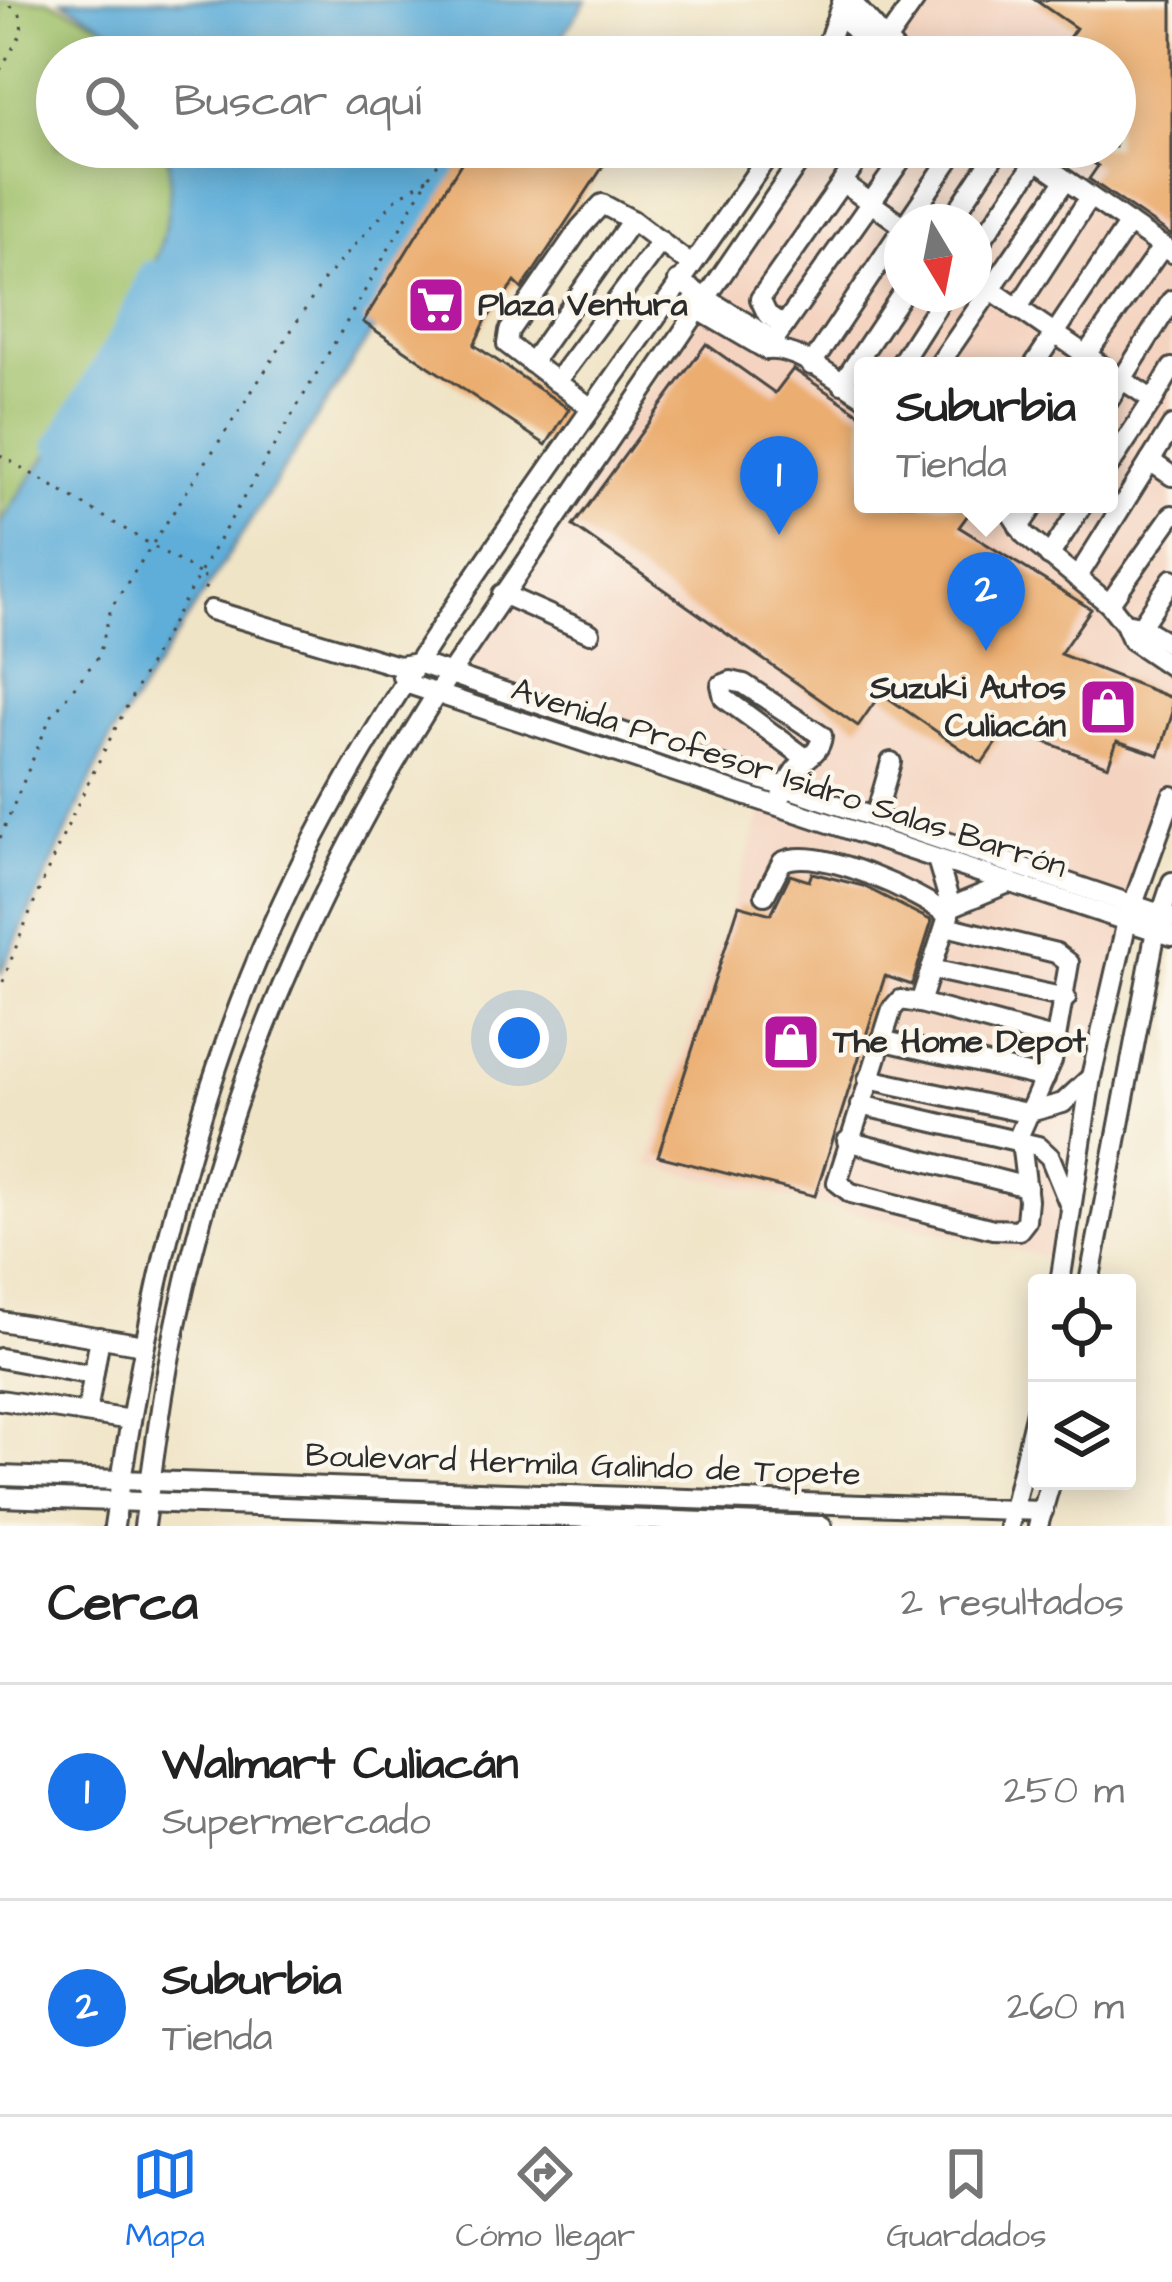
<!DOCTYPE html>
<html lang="es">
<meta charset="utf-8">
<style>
body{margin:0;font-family:"Architects Daughter",sans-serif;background:#f2f2f2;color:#222}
.controls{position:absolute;right:36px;bottom:36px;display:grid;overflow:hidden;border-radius:12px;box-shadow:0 6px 30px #0003}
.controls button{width:108px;height:108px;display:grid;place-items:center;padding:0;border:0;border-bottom:3px solid #e0e0e0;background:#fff;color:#222;font:60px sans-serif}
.compass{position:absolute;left:884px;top:204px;width:108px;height:108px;border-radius:50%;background:#fff;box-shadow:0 6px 30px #0003;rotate:170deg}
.you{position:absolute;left:519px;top:1038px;width:42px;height:42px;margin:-30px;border:9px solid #fff;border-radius:50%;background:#1a73e8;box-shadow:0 0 0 18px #1a73e833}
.badge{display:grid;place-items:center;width:78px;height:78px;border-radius:50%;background:#1a73e8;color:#fff;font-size:39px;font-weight:700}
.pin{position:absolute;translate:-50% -99px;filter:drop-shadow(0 3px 6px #0008)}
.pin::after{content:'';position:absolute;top:63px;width:42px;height:36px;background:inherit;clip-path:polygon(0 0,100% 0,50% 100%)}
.popup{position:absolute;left:854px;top:357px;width:264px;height:156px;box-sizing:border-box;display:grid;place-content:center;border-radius:12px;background:#fff;filter:drop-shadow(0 3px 9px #0005);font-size:39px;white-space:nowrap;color:#767676}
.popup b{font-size:45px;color:#222}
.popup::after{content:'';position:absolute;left:50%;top:100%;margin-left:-24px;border:24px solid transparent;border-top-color:#fff}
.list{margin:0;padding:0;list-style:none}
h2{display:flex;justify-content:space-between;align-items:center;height:156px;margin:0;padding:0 48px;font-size:51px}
h2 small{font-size:39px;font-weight:400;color:#767676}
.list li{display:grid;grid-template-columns:78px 1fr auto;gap:36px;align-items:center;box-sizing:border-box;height:216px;padding:0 48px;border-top:3px solid #e0e0e0}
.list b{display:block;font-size:45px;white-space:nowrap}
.list p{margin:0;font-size:39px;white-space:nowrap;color:#767676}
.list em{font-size:39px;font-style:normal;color:#767676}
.icon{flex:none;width:66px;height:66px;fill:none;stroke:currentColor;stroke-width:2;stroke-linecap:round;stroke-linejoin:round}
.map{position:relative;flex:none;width:1172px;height:1526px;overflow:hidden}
.search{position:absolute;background:#fff;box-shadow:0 6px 30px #0003;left:36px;right:36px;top:36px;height:132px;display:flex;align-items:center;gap:30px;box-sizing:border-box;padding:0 42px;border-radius:66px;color:#767676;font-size:45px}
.sheet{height:588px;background:#fff}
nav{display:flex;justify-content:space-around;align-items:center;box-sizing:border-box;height:168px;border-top:3px solid #e0e0e0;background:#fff;font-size:33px;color:#767676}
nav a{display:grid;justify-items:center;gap:6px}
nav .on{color:#1a73e8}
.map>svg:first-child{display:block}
.built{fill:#f4d3c0;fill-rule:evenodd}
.green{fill:#9fc069;stroke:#65764a;stroke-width:3}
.water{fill:#5faed9;stroke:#456c82;stroke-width:3}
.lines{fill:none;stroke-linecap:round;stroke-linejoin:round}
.river{stroke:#5faed9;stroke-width:27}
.building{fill:#ebad6f}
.minor-casing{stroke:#494742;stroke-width:24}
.path{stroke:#494742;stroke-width:3;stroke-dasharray:3 9;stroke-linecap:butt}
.minor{stroke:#fff;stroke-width:18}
.path-bridge{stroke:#494742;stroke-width:3;stroke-dasharray:3 9;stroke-linecap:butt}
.labels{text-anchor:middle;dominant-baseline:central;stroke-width:9;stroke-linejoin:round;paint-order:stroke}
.poi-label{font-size:33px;font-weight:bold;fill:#2b2b2b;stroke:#fbf7ec;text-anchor:start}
.street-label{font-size:33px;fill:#2b2b2b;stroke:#fbf7ec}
</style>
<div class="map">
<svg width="1172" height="1526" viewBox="0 0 1172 1526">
<rect width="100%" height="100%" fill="#fbf7ec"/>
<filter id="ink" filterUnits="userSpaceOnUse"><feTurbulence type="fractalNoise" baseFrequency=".00833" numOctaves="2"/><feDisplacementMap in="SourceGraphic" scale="24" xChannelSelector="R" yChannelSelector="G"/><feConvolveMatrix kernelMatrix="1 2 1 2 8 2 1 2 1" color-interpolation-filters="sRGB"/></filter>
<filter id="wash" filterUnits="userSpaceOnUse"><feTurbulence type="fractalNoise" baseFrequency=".004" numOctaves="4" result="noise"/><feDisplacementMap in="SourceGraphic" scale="48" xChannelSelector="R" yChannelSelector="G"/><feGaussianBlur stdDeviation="2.7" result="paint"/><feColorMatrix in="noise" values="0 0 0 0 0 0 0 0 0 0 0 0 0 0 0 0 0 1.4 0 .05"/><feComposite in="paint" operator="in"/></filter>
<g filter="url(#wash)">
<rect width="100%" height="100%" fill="#f0e4c6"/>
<path class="built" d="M919,0H1172V807L1127,921L1064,1261L648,1165L771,783L452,674L817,147H1115V57H879ZM902,222H974V294H902ZM863,366H1109V504H863Z"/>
<path class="green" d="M0,0H49L112,30L127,57H57V147H165C188,223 126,342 84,405C56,447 24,482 0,526Z"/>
<g class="water">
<path d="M62,0H586L549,57H127L112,30Z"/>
<path d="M165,147H491L110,739L0,975V526C24,482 56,447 84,405C126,342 188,223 165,147Z"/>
</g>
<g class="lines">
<path class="river" d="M59,445L125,333L152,274"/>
</g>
<g id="blocks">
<g class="building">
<path d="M1035,0H1172V236L1089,179L1098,166L1069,147H1115V57H1055L1076,28Z"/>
<path d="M471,147H577L604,165L522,289L515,282L486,320L474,345L569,409L546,445L363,322Z"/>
<path d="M706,344L775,393L793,369L863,416V504H976L959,527L1091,609L1060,654L1172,698V715L1159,755L1117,741L1108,766L1007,727L982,763L881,693L858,726L573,526Z"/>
<path d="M812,873L863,886L932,921L912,985L885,976L815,1196L658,1156L739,905L771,914L790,875L809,881Z"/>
</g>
</g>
</g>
<g filter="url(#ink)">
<use href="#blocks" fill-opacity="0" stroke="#494742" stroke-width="3"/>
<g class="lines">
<defs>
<g id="minor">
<path d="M850,0L901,57"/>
<path d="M839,13L879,57"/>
<path d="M823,57L843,0"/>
<path d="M875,57L915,0"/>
<path d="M1018,147L1172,253"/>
<path d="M843,183L902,225"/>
<path d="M907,222L958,147"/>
<path d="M950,222L1000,147"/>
<path d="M974,251L1036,161"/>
<path d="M974,278L1102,366"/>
<path d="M678,281L774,340L779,349"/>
<path d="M690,305L767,350C798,347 836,380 863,396"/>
<path d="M1017,309L1090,197"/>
<path d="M784,326L767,314L760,299L867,147"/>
<path d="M767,350L910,147"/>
<path d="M531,363L632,220"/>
<path d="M811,365L902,229"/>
<path d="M899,366L945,294"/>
<path d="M938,366L1065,181"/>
<path d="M1033,366L1129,223"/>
<path d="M1078,366L1163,246"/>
<path d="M1109,371L1153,400L1109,466"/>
<path d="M556,382L661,241"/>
<path d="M842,384L902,294"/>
<path d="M1109,400L1172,300"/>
<path d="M1153,400L1172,368"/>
<path d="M591,408L507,344L509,331L580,228L602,204L632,220L691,265"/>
<path d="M1150,461L1172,476"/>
<path d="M1005,504L1025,535L1109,604L1125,624L1132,640L1172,667"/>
<path d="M1019,527L1035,504"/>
<path d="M1049,556L1083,504"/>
<path d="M1077,578L1172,426"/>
<path d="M502,594L590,633"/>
<path d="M1109,604L1172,515"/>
<path d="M211,610L398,666L418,663L1172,918"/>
<path d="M1130,624L1140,626L1172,645"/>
<path d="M1132,640L1172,579"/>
<path d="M402,676L405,683L1172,936"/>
<path d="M781,797C786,787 789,777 797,768C808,756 820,753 822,736L744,684L731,681L721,685L724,698L807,759"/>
<path d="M875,818L891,762"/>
<path d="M937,859L951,907L920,1003L1057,1040"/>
<path d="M765,895L782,862C817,844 919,893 949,916"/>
<path d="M951,907L1011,882"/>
<path d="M931,969L1066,998"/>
<path d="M920,1003L900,1000L892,1009L837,1182L851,1193L993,1229L1019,1230L1026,1221L1028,1200L1020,1133L1052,1061L1069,963L1056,953L946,926"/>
<path d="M881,1040L1045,1078"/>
<path d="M868,1079L1026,1113L1063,1103L1091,1077"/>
<path d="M860,1105L1038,1146L1050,1157L1070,1206"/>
<path d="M847,1141L1027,1187"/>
<path d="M1060,1283L1091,1077L1127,921L1172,796"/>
<path d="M1089,1283L1156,930L1172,882"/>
<path d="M0,1321L144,1345"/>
<path d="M0,1358L93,1375"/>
<path d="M0,1400L131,1420"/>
<path d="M87,1413L100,1337"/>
<path d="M0,1476L1043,1511"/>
<path d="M0,1497L822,1526"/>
<path d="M114,1526C145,1318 187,1116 273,923C333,788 415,663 499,541C590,409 684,279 774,147"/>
<path d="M144,1526C155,1451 164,1375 181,1302C230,1080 316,885 437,693L809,147"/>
<path d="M1009,1526L1037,1407"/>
<path d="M1038,1526L1051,1481"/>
</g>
</defs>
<use href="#minor" class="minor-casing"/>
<g class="path">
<path d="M0,70L22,32L20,14L4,0"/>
<path d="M429,176L450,147"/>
<path d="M203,576L207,583L203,594"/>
<path d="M0,838L50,718L99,656L111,608L326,277L397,198L428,178C283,445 103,702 0,990"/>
</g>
<use href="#minor" class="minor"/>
<path class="path-bridge" d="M0,455L202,575"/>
</g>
</g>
<defs>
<symbol id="supermarket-square" viewBox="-11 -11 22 22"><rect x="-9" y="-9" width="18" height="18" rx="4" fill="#b5179e" stroke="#fbf7ec"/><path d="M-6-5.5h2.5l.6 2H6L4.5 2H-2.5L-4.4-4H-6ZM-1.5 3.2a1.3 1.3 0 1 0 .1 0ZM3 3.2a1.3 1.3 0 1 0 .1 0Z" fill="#fff"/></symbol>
<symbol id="shop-square" viewBox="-11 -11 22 22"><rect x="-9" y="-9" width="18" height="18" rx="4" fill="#b5179e" stroke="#fbf7ec"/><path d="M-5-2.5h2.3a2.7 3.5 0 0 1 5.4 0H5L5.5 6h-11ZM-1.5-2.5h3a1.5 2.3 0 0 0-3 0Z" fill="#fff"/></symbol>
</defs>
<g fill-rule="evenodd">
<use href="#supermarket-square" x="403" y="272" width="66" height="66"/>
<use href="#shop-square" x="1075" y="674" width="66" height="66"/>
<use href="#shop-square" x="758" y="1009" width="66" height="66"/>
</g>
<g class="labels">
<g class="poi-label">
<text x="478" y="305">Plaza Ventura</text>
<text x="1066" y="688" text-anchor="end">Suzuki Autos<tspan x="1066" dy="38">Culiacán</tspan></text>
<text x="833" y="1042">The Home Depot</text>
</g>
<g class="street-label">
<text transform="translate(789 778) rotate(18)">Avenida Profesor Isidro Salas Barrón</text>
<text transform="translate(583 1465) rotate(2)">Boulevard Hermila Galindo de Topete</text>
</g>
</g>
</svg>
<div class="controls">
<button><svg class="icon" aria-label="locate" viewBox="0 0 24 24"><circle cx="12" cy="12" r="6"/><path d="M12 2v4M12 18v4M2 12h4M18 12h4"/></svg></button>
<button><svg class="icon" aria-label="layers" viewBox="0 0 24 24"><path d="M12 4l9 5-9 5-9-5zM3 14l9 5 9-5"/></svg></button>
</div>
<svg class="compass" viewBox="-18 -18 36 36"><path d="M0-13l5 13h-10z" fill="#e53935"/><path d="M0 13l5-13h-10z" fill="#767676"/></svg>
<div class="you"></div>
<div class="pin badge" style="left:779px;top:535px">1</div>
<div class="pin badge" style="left:986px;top:651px">2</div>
<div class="popup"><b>Suburbia</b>Tienda</div>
<div class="search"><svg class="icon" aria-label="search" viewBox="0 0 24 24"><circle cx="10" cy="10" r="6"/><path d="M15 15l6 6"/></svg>Buscar aquí</div>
</div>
<section class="sheet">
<h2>Cerca<small>2 resultados</small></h2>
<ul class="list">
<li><span class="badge">1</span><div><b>Walmart Culiacán</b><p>Supermercado</p></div><em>250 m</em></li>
<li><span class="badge">2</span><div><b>Suburbia</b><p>Tienda</p></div><em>260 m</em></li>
</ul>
</section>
<nav>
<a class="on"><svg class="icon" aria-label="map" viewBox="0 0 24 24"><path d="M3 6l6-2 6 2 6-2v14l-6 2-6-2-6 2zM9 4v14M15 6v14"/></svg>Mapa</a>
<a><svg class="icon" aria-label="directions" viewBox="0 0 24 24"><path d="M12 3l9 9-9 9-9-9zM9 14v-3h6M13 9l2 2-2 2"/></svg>Cómo llegar</a>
<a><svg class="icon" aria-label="saved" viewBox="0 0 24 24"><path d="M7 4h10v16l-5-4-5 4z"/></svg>Guardados</a>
</nav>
